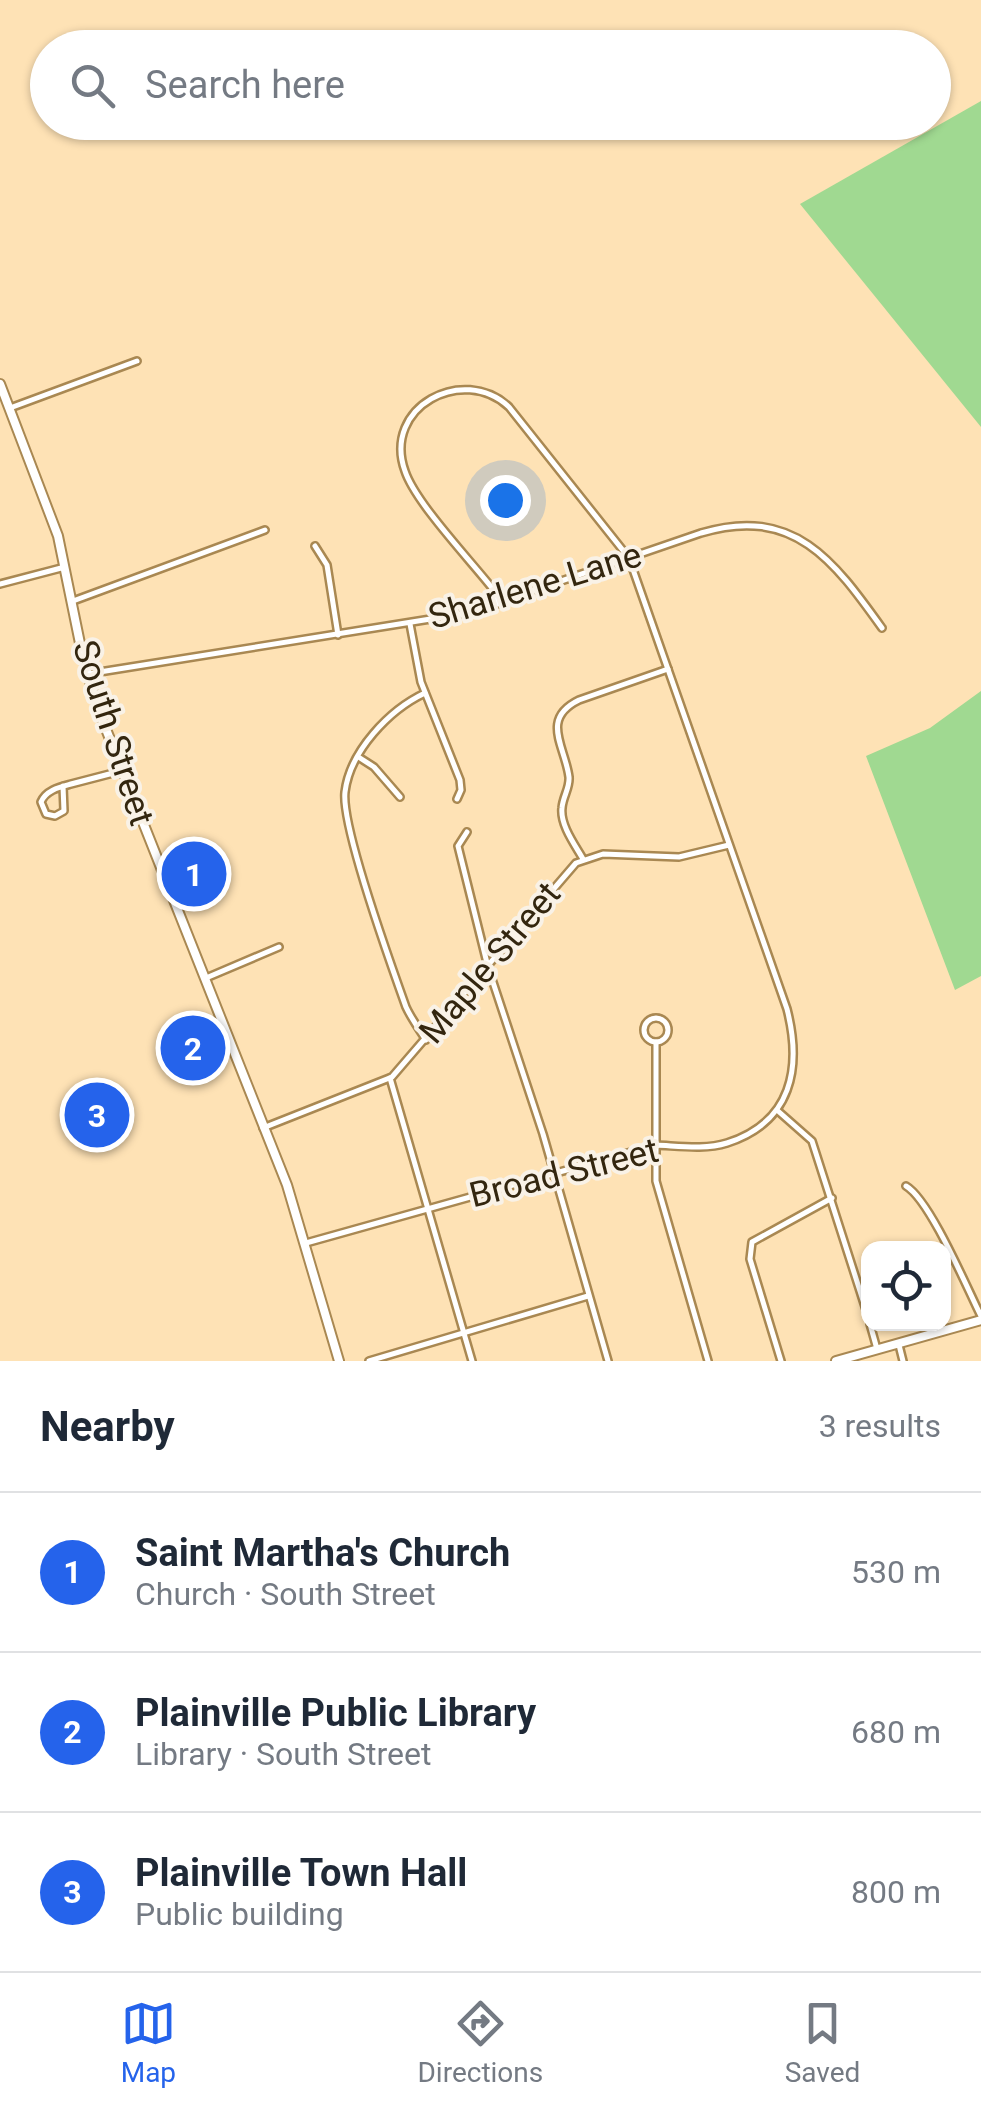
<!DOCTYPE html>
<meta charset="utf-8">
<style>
body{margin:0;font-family:Roboto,sans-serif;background:#f2f2f3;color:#1f2937}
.controls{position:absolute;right:30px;bottom:30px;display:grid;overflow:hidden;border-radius:20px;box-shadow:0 2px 8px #0004}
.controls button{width:90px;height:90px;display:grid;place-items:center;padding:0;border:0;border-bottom:2px solid #e0e1e3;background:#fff;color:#1f2937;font:50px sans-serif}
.you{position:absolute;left:505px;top:500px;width:35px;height:35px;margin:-25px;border:8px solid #fff;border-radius:50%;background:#1a73e8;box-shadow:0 0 0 15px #1a73e833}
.badge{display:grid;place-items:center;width:65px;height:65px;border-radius:50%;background:#2563eb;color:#fff;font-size:32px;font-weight:700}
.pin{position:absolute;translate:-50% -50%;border:5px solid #fff;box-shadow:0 2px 10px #0006}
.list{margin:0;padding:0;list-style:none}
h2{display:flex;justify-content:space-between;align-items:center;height:130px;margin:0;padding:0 40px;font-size:42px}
h2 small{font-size:32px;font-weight:400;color:#747a83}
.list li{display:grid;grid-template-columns:65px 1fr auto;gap:30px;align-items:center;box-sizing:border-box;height:160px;padding:0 40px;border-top:2px solid #e0e1e3}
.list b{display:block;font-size:38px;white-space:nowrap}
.list p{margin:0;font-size:32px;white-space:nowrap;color:#747a83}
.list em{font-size:32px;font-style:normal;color:#747a83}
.icon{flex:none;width:55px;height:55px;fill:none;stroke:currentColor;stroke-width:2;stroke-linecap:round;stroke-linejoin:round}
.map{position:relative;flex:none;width:981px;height:1361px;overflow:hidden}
.search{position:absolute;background:#fff;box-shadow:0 2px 8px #0004;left:30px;right:30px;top:30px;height:110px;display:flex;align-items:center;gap:25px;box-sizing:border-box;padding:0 35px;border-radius:55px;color:#747a83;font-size:38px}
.sheet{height:610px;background:#fff}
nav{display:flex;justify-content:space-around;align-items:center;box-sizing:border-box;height:140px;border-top:2px solid #e0e1e3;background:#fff;font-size:28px;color:#747a83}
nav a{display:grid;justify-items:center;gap:5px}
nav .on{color:#2563eb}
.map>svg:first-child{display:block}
.green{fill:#a0d991}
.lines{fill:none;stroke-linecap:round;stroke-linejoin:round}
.street-casing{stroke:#a98852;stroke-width:10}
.secondary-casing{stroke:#a98852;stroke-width:12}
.street{stroke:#fff;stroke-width:5}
.secondary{stroke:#fff;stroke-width:8}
.labels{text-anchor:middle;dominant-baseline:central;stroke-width:8;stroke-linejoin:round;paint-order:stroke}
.street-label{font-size:35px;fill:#33260f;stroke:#f9f2e7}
</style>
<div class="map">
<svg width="981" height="1361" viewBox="0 0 981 1361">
<rect width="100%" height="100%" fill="#fee2b5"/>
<g class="green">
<path d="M981,101V427L800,204Z"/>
<path d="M981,691V976L955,990L866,756L930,728Z"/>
</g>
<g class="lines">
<defs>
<g id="street">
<path d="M10,408L137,361"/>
<path d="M315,546L327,565L338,635"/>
<path d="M0,584L65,567"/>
<path d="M73,601L265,530"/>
<path d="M410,624L421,682L460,780L461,790L457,799"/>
<path d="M87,674L468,613L701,533C794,505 834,561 882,628"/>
<path d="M425,693C389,710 350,751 345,792C341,826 392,968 406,1007C411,1018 419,1029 426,1040"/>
<path d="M360,758L374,767L400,797"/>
<path d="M63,786L64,811L55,816L46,814L41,802C46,790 60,787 71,784L121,771"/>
<path d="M467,832L458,846L488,967L543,1134L608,1361"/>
<path d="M583,859C575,845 560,825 562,808C563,796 570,788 569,777C565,746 540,719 579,700L668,669"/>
<path d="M206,978L279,947"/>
<circle cx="656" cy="1030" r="12"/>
<path d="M656,1042V1181L708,1361"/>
<path d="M390,1078L472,1361"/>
<path d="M778,1111L812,1141L868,1316"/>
<path d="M263,1128L392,1077L576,863L603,854L679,857L729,845"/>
<path d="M906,1186C930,1200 967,1288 981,1316"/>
<path d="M306,1243L656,1145C679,1146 705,1150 727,1143C792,1122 802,1068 787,1009L629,558L509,407C463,364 382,407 405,471C415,502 470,560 492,588L498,604"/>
<path d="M870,1324L877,1349"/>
<path d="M899,1345L903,1361"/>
<path d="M369,1361L588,1296"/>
<path d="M781,1361L750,1259L752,1242L832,1198"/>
</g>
<g id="secondary">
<path d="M0,384L58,536L83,658L98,709L287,1185L339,1361"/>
<path d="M836,1361L981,1320"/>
</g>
</defs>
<use href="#street" class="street-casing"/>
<use href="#secondary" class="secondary-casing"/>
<use href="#street" class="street"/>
<use href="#secondary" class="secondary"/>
</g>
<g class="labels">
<g class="street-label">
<text transform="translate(535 586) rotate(-17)">Sharlene Lane</text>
<text transform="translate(113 733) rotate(72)">South Street</text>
<text transform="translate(490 963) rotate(-50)">Maple Street</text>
<text transform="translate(564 1173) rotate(-14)">Broad Street</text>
</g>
</g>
</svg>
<div class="controls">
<button><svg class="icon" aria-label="locate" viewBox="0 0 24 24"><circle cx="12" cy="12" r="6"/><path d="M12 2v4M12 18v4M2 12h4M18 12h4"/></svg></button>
</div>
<div class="you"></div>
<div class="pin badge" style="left:194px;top:874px">1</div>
<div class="pin badge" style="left:193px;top:1048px">2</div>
<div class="pin badge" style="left:97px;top:1115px">3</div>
<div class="search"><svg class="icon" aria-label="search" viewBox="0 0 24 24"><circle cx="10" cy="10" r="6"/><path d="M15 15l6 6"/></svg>Search here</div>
</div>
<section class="sheet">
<h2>Nearby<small>3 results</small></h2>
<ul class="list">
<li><span class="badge">1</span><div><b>Saint Martha's Church</b><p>Church · South Street</p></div><em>530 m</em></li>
<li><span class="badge">2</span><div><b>Plainville Public Library</b><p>Library · South Street</p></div><em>680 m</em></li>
<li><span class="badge">3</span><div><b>Plainville Town Hall</b><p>Public building</p></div><em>800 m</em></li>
</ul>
</section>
<nav>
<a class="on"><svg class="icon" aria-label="map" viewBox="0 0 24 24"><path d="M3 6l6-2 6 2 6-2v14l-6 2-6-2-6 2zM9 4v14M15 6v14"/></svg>Map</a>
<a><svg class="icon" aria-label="directions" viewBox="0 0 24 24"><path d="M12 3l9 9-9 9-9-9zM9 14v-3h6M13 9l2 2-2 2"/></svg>Directions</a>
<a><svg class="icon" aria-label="saved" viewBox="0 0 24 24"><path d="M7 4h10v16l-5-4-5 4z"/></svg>Saved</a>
</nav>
